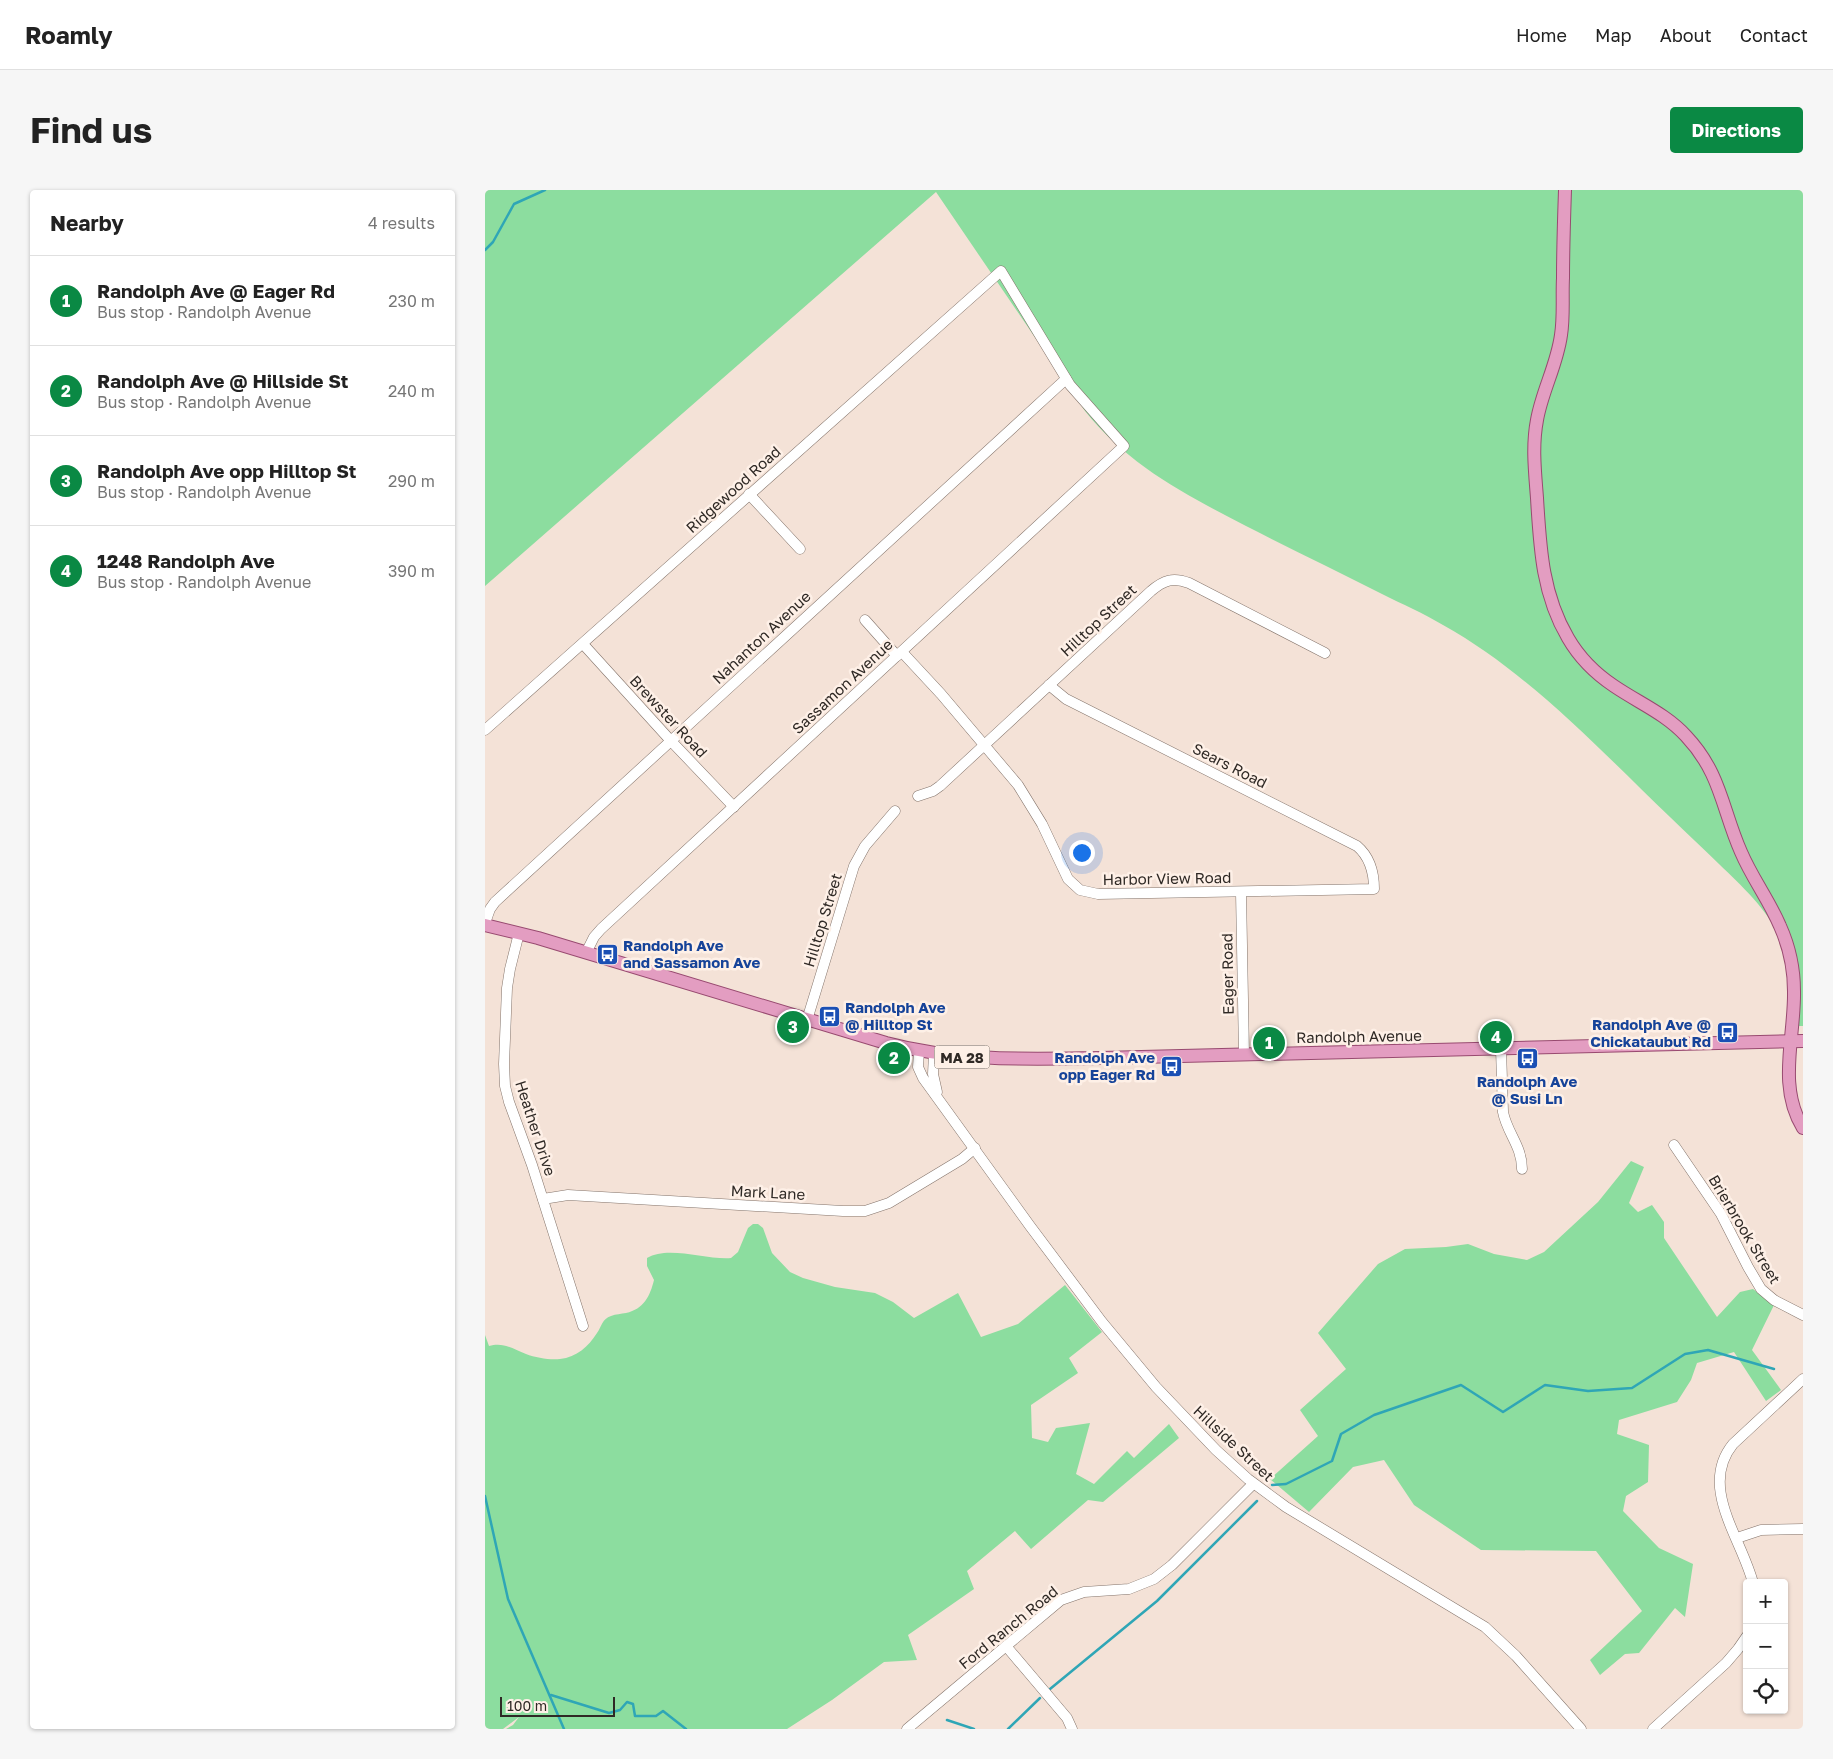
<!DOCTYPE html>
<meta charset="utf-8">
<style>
body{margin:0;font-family:"Golos Text",sans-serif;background:#f6f6f6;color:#222}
.controls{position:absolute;right:15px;bottom:15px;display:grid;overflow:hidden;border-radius:5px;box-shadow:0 1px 4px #0004}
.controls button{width:45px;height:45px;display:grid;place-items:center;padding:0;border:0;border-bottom:1px solid #e0e0e0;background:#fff;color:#222;font:25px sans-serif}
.scale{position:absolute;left:15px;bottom:12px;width:115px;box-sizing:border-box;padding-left:5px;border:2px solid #2f2925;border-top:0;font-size:14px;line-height:18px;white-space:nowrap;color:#2f2925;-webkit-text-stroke:4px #fef0e7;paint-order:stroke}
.you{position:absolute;left:596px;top:662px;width:18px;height:18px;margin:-12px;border:4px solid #fff;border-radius:50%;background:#1a73e8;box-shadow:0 0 0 8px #1a73e833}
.badge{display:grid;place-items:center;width:32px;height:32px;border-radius:50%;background:#0a8944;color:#fff;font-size:16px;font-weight:700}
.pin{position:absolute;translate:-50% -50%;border:2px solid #fff;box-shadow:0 1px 5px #0006}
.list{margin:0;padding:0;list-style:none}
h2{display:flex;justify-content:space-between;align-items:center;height:65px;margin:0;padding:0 20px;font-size:21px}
h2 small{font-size:16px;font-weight:400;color:#767676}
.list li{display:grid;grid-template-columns:32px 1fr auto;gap:15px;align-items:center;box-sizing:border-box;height:90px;padding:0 20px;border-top:1px solid #e0e0e0}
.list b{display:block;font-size:19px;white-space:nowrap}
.list p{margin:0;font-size:16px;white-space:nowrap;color:#767676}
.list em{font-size:16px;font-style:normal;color:#767676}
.icon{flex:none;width:28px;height:28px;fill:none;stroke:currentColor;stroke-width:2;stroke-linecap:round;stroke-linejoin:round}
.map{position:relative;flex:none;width:1318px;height:1539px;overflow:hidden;border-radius:5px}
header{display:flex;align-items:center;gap:30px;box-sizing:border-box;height:70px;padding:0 25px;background:#fff;border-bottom:1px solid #e0e0e0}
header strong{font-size:24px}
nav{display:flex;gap:28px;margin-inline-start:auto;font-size:18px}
.intro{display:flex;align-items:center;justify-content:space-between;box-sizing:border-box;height:120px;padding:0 30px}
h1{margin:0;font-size:35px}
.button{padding:12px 22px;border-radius:5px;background:#0a8944;color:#fff;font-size:18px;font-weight:700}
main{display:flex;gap:30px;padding:0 30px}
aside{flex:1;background:#fff;border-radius:5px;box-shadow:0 1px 4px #0004}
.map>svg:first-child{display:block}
.green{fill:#8cdd9f}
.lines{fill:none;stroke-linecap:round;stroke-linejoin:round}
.stream{stroke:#2fa6b6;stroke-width:2.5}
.minor-casing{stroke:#84746b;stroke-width:11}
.major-casing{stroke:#984a70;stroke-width:14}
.minor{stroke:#fff;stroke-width:10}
.major{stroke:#e39dc1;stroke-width:12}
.labels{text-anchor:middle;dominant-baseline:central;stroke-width:5;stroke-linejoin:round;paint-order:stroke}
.shield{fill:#fef0e7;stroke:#6d655f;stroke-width:1}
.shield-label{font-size:14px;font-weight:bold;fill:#2f2925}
.street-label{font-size:15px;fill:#2f2925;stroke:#fef0e7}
.transit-label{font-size:15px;font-weight:bold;fill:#164399;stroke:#fef0e7;text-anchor:start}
</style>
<header>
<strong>Roamly</strong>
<nav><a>Home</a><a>Map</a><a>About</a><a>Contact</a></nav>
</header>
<div class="intro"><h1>Find us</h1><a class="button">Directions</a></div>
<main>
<aside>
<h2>Nearby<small>4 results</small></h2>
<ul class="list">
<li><span class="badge">1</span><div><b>Randolph Ave @ Eager Rd</b><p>Bus stop · Randolph Avenue</p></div><em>230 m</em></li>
<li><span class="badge">2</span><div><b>Randolph Ave @ Hillside St</b><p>Bus stop · Randolph Avenue</p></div><em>240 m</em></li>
<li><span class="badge">3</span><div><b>Randolph Ave opp Hilltop St</b><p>Bus stop · Randolph Avenue</p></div><em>290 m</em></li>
<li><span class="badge">4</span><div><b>1248 Randolph Ave</b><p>Bus stop · Randolph Avenue</p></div><em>390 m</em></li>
</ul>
</aside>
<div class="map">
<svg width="1318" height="1539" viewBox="0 0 1318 1539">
<rect width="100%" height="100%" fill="#f4e2d7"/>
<g class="green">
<path d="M0,0H1318V836H1302C1302,814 1306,790 1302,768C1293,729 1262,701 1234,674C1218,658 1201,643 1185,627C1114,559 1044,483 958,435C938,423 917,414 897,404C852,381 806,359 761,336C701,305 643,275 600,221L451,2L0,396Z"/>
<path d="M1146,971L1159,977L1144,1013L1153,1022L1167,1015L1179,1032V1048L1232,1127L1255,1102L1268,1099L1289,1115L1267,1160L1296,1200L1281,1211L1249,1162L1212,1173L1206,1190L1192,1212L1134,1230L1132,1244L1164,1255L1163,1292L1141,1306L1138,1321L1174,1358L1208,1374L1200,1427L1190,1418L1154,1463L1140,1464L1115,1485L1105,1470L1157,1421L1111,1361L996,1360L929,1315L899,1270L868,1277L824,1322L785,1289L833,1246L815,1220L861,1179L833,1143L893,1074L920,1059L961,1057L983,1054L1009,1064L1042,1070L1059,1062L1113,1012Z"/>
<path d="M268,1034H273L278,1038L287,1063L305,1082L318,1088L350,1097L390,1103L408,1112L429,1128L473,1103L496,1147L533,1134L580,1095L617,1142L584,1168L593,1183L546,1215L547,1248L563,1252L571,1238L605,1233L591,1284L609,1294L642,1261L649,1268L684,1234L694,1248L618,1312L603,1310L546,1359L530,1341L482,1381L489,1399L423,1445L432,1470L399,1472L347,1510L302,1539H21L28,1535L34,1527L18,1539H0V1145L4,1156C19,1152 28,1159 41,1164C51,1168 65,1170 75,1169C92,1167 103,1157 112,1143C117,1136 117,1129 126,1126C131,1124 136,1124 141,1123C159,1119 165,1106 169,1090L162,1076V1068C183,1055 221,1070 246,1068L253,1062L263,1038Z"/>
</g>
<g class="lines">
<g class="stream">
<path d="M0,60L8,52L29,14L60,0"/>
<path d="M787,1295L801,1294L847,1271L856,1244L889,1225L976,1195L1018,1222L1060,1195L1103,1201L1147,1198L1200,1164L1223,1160L1289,1179"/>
<path d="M0,1306L23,1409L79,1539"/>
<path d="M565,1499L672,1411L772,1311"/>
<path d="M66,1505L124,1523L135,1520L142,1512L148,1514L150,1526H171L178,1521L201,1539"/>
<path d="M462,1530L489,1539"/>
<path d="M523,1539L555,1508"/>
</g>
<defs>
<g id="minor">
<path d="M264,304L315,359"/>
<path d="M380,430L412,466"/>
<path d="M98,454L186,551L249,617"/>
<path d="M417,462L456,504L533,595L557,634L583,689L595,700L613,704L889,699C889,683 885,667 872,656L581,509L564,495"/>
<path d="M0,540L516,81L585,195L639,256L116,739L109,747L101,763"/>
<path d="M433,606L448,601L455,596L666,401C679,390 688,387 704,393L840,463"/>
<path d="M756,702L759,864"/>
<path d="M0,733L5,719L10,712L581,189"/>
<path d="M34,743L25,779L22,798L19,874L20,896L24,912L47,975L98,1136"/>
<path d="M322,830L369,676L380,656L410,621"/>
<path d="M1016,859L1018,922C1022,943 1037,956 1037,979"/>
<path d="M434,861L433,877L438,888L545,1036L617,1132L671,1197L731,1260L763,1289L801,1317L1000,1437L1031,1466L1096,1539"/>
<path d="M449,864L448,884L452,902"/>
<path d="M1189,955L1236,1024L1263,1077L1276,1099L1289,1110L1318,1125"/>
<path d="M58,1009L83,1005L358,1021H380L404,1013L477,969L490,958"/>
<path d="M1252,1348L1276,1340L1318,1339"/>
<path d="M1268,1393C1257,1349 1213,1297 1248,1254L1318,1189"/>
<path d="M521,1456L582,1528L587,1539"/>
<path d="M422,1539L576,1410L599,1402L644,1399L669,1389L687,1375L768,1294"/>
<path d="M1168,1539L1241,1473L1253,1459L1262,1446"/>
</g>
<g id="major">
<path d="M1080,0C1079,29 1078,59 1078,88C1077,107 1079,126 1076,145C1072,175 1057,201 1052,230C1047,256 1050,282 1052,308C1055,357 1057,404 1083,448C1094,467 1111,484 1129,496C1154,513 1181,524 1201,546C1236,583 1237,619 1256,662C1267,688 1284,710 1295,736C1304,756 1309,779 1309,801C1310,847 1292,896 1318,938"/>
<path d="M0,735L53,748L401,853C472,872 543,869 616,868L1318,851"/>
</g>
</defs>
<use href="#minor" class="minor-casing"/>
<use href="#major" class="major-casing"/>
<use href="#minor" class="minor"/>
<use href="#major" class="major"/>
</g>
<defs>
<symbol id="bus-square" viewBox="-11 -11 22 22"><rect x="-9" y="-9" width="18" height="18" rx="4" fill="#1a4fb4" stroke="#fef0e7"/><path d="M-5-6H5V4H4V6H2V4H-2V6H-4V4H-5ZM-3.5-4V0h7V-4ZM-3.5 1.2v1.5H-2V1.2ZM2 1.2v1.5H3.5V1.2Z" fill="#fff"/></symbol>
</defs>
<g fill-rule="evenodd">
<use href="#bus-square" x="110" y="752" width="25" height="25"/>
<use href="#bus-square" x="332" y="814" width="25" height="25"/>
<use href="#bus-square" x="1230" y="830" width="25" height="25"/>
<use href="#bus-square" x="1030" y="856" width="25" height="25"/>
<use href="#bus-square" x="674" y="864" width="25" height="25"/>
</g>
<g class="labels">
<rect class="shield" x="449.5" y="855.5" width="55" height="23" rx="4"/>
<g class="shield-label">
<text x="477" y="867">MA 28</text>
</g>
<g class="street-label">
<text transform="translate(248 299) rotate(-42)">Ridgewood Road</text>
<text transform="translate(613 430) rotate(-43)">Hilltop Street</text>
<text transform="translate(276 447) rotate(-43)">Nahanton Avenue</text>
<text transform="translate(357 496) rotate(-43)">Sassamon Avenue</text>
<text transform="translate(184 526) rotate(47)">Brewster Road</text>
<text transform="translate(745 575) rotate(27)">Sears Road</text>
<text transform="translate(682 688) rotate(-1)">Harbor View Road</text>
<text transform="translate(337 730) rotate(-73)">Hilltop Street</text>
<text transform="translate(742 784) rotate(-91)">Eager Road</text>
<text transform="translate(874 846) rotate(-1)">Randolph Avenue</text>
<text transform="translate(51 938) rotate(72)">Heather Drive</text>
<text transform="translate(283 1002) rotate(3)">Mark Lane</text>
<text transform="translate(1260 1039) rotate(59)">Brierbrook Street</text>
<text transform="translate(749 1253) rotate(43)">Hillside Street</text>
<text transform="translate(523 1437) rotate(-39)">Ford Ranch Road</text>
</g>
<g class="transit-label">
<text x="138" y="755">Randolph Ave<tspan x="138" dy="17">and Sassamon Ave</tspan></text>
<text x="360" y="817">Randolph Ave<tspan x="360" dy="17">@ Hilltop St</tspan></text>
<text x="1226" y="834" text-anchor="end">Randolph Ave @<tspan x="1226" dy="17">Chickataubut Rd</tspan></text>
<text x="670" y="867" text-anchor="end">Randolph Ave<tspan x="670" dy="17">opp Eager Rd</tspan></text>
<text x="1042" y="891" text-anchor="middle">Randolph Ave<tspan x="1042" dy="17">@ Susi Ln</tspan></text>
</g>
</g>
</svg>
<div class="controls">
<button>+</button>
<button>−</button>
<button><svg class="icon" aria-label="locate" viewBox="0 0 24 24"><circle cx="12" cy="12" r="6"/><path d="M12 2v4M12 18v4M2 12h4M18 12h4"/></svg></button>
</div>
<div class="scale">100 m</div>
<div class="you"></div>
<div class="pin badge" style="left:784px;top:853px">1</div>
<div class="pin badge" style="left:409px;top:868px">2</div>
<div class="pin badge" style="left:308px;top:837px">3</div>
<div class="pin badge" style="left:1011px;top:847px">4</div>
</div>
</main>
